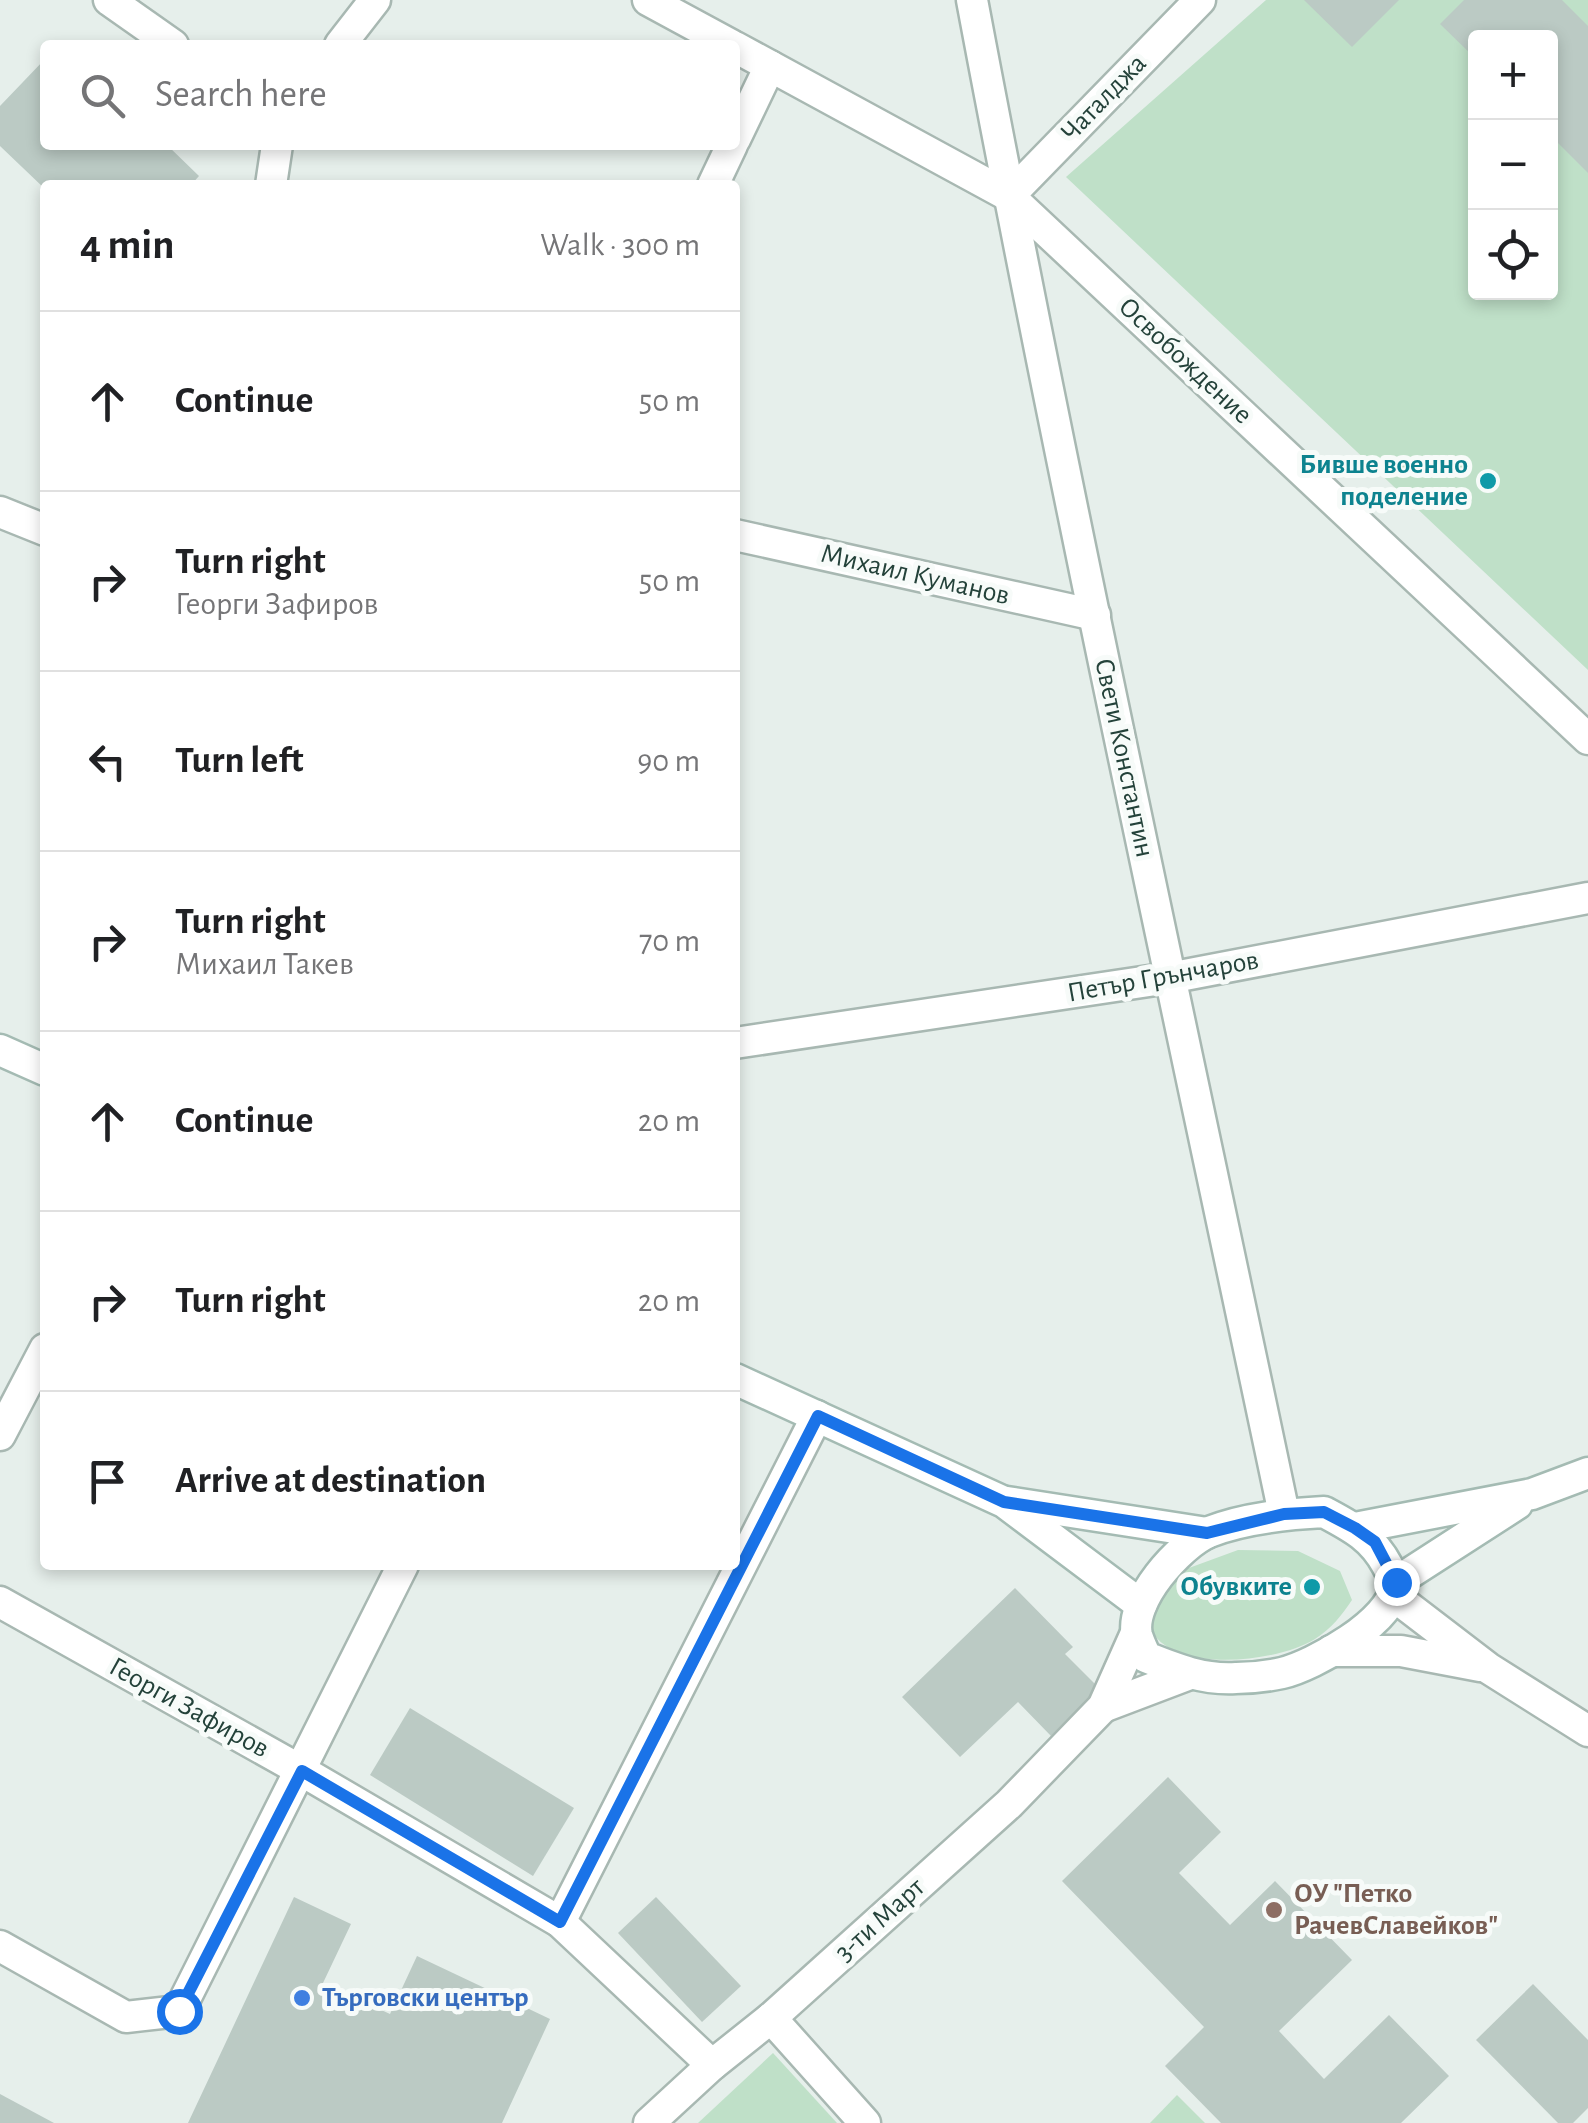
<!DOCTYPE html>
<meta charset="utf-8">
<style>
body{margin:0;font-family:"Alegreya Sans",sans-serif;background:#f2f2f2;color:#202124}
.controls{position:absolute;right:30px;top:30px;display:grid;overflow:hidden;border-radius:10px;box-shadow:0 5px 15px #0003}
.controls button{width:90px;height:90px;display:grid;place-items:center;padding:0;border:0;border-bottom:2px solid #e0e0e0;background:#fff;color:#202124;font:50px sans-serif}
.stop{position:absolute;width:30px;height:30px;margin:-22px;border:8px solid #1a73e8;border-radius:50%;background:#fff}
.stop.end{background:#1a73e8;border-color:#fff;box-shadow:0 2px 10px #0008}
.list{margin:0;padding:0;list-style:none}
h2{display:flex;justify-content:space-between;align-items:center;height:130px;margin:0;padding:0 40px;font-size:42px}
h2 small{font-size:32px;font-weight:400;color:#757577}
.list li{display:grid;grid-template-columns:65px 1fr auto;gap:30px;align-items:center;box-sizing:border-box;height:180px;padding:0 40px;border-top:2px solid #e0e0e0}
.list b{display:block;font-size:38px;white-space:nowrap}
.list p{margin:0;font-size:32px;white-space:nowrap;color:#757577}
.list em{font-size:32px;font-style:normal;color:#757577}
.icon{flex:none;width:55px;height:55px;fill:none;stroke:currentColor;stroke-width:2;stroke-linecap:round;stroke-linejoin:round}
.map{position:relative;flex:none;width:1588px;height:2123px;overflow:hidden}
.search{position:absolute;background:#fff;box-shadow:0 5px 15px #0003;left:40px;top:40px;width:700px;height:110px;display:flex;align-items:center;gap:25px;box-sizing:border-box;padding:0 35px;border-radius:10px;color:#757577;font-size:38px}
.panel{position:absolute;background:#fff;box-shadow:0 5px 15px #0003;left:40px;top:180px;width:700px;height:1390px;border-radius:10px}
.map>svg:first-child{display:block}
.green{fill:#bfe0c8;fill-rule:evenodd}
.building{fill:#bbcac4}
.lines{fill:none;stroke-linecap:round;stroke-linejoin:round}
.minor-casing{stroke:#a8b8b2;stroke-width:35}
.tertiary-casing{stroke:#a8b8b2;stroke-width:35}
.secondary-casing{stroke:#a4bbb3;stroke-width:35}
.minor{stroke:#fff;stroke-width:30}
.tertiary{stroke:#fff;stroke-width:30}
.secondary{stroke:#fff;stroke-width:30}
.route{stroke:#1a73e8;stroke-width:12}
.culture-dot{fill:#0f9aa8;stroke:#f7fbf9;stroke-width:4}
.education-dot{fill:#8d6e63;stroke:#f7fbf9;stroke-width:4}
.shop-dot{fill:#3f7fe0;stroke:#f7fbf9;stroke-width:4}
.labels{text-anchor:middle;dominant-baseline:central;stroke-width:10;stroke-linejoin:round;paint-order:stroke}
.street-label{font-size:28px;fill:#24423a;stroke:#f7fbf9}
.culture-label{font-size:28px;font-weight:bold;fill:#0d838f;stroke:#f7fbf9;text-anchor:end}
.education-label{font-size:28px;font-weight:bold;fill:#785e54;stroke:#f7fbf9;text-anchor:start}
.shop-label{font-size:28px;font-weight:bold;fill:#366cbe;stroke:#f7fbf9;text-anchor:start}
</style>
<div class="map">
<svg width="1588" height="2123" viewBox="0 0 1588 2123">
<rect width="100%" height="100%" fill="#e6efeb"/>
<g class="green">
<path d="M1266,0H1588V670L1066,177ZM1476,38H1550V292H1476Z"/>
<path d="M1238,1550L1298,1551L1340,1571L1352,1600C1342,1615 1331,1629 1315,1639C1280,1661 1184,1673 1155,1636C1151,1631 1148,1621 1145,1615L1178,1572Z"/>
<path d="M773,2053L837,2123H698Z"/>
<path d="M1177,2095L1205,2123H1150Z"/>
</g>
<g class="building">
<path d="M1304,0H1399L1352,47Z"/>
<path d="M1464,0H1562L1588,26V173L1550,135V38H1476V59L1440,24Z"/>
<path d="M45,59V145H167L199,176L191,185H45V189L0,146V106Z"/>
<path d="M1015,1588L1073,1647L1065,1654L1099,1688L1051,1736L1018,1702L960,1757L902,1697Z"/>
<path d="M410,1708L574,1808L533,1876L370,1775Z"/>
<path d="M1168,1777L1221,1832L1179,1873L1230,1925L1275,1881L1352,1960L1279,2031L1324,2079L1389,2015L1449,2076L1401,2123H1221L1165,2066L1204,2027L1062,1881Z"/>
<path d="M294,1897L351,1924L323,1983L390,2014L417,1956L550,2019L502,2123H188Z"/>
<path d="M656,1897L741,1986L702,2022L618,1933Z"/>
<path d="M1533,1984L1588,2040V2108L1573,2123H1558L1476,2040Z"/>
<path d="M0,2094L54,2123H0Z"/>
</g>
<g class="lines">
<defs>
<g id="minor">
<path d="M109,0L173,45"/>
<path d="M648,0L731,45"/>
<path d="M972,0C1067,506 1178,1010 1284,1514"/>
<path d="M340,45L375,0"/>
<path d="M735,47L1009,196L1588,739"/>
<path d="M735,139L770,66"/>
<path d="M271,185L277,145"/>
<path d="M713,185L732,145"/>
<path d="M1009,196L1200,0"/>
<path d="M0,512L45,530"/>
<path d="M735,535L1095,615"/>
<path d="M735,1043L1169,978L1588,898"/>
<path d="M0,1435L45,1349"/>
<path d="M1394,1596L1488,1668L1588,1731"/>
<path d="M0,1602L302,1771L560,1922L712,2065"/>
<path d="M1331,1651H1401L1480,1666"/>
<path d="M560,1922L817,1416"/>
<path d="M0,1946L126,2017L179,2011L403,1565"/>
<path d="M771,2018L865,2123"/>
</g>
<g id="tertiary">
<path d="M1103,1707L1190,1674"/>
<path d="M649,2123L712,2065L771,2018L1009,1804L1103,1707L1136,1633"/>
</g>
<g id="secondary">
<path d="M0,1050L45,1070"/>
<path d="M735,1379L1004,1502L1141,1605"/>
<path d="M1007,1502L1207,1533"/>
<path d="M1324,1512C1352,1527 1372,1537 1387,1565C1391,1573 1396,1578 1395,1586C1393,1621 1313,1666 1282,1673C1268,1676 1251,1678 1236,1678C1203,1680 1176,1669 1146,1657C1143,1650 1139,1642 1137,1635C1129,1601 1179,1545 1209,1532C1244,1518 1286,1514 1324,1512Z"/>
<path d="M1355,1528L1532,1494L1588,1473"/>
<path d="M1396,1582L1517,1504"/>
</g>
</defs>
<use href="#minor" class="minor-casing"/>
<use href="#tertiary" class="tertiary-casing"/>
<use href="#secondary" class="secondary-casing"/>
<use href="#minor" class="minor"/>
<use href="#tertiary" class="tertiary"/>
<use href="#secondary" class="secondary"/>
</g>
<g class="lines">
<path class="route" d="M179,2011L302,1771L560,1922L818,1416L1004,1502L1207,1533L1284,1514L1324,1512L1355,1528L1375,1542L1396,1582"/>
</g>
<g class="culture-dot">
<circle cx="1488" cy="481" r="10"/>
<circle cx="1312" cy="1587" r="10"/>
</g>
<circle class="education-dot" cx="1274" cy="1910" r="10"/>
<circle class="shop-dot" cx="302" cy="1998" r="10"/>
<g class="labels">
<g class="street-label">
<text transform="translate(1104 98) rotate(-46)">Чаталджа</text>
<text transform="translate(1185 361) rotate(43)">Освобождение</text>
<text transform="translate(915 575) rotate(13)">Михаил Куманов</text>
<text transform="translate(1124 758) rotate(78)">Свети Константин</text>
<text transform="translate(1163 977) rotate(-10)">Петър Грънчаров</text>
<text transform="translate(189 1708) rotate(29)">Георги Зафиров</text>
<text transform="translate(880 1920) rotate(-42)">3-ти Март</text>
</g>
<g class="culture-label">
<text x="1468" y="465">Бивше военно<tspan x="1468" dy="32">поделение</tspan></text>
<text x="1292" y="1587">Обувките</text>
</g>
<g class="education-label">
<text x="1294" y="1894">ОУ "Петко<tspan x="1294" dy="32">РачевСлавейков"</tspan></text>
</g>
<g class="shop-label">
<text x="322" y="1998">Търговски център</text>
</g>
</g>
</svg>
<div class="controls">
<button>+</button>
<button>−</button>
<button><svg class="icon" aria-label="locate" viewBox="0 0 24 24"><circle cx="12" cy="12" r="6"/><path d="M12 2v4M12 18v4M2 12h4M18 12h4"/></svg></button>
</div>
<div class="stop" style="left:179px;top:2011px"></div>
<div class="stop end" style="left:1396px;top:1582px"></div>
<div class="search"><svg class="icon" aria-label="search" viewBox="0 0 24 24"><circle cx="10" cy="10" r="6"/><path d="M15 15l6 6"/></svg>Search here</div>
<section class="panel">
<h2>4 min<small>Walk · 300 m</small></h2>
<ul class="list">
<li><svg class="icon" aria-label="ahead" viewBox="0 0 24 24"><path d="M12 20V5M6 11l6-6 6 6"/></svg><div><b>Continue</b></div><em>50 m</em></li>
<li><svg class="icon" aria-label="right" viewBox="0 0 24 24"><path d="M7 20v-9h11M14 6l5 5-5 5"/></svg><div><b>Turn right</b><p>Георги Зафиров</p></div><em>50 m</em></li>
<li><svg class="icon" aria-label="left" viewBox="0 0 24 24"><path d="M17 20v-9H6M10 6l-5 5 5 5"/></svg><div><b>Turn left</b></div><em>90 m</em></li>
<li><svg class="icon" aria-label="right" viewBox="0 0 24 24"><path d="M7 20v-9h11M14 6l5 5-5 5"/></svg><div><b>Turn right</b><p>Михаил Такев</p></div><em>70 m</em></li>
<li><svg class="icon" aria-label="ahead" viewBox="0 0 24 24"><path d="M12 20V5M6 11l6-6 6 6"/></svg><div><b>Continue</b></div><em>20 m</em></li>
<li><svg class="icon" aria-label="right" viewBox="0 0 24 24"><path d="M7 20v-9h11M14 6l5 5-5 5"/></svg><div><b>Turn right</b></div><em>20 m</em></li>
<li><svg class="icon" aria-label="arrive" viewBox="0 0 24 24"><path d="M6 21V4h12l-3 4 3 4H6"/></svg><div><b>Arrive at destination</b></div></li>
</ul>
</section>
</div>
